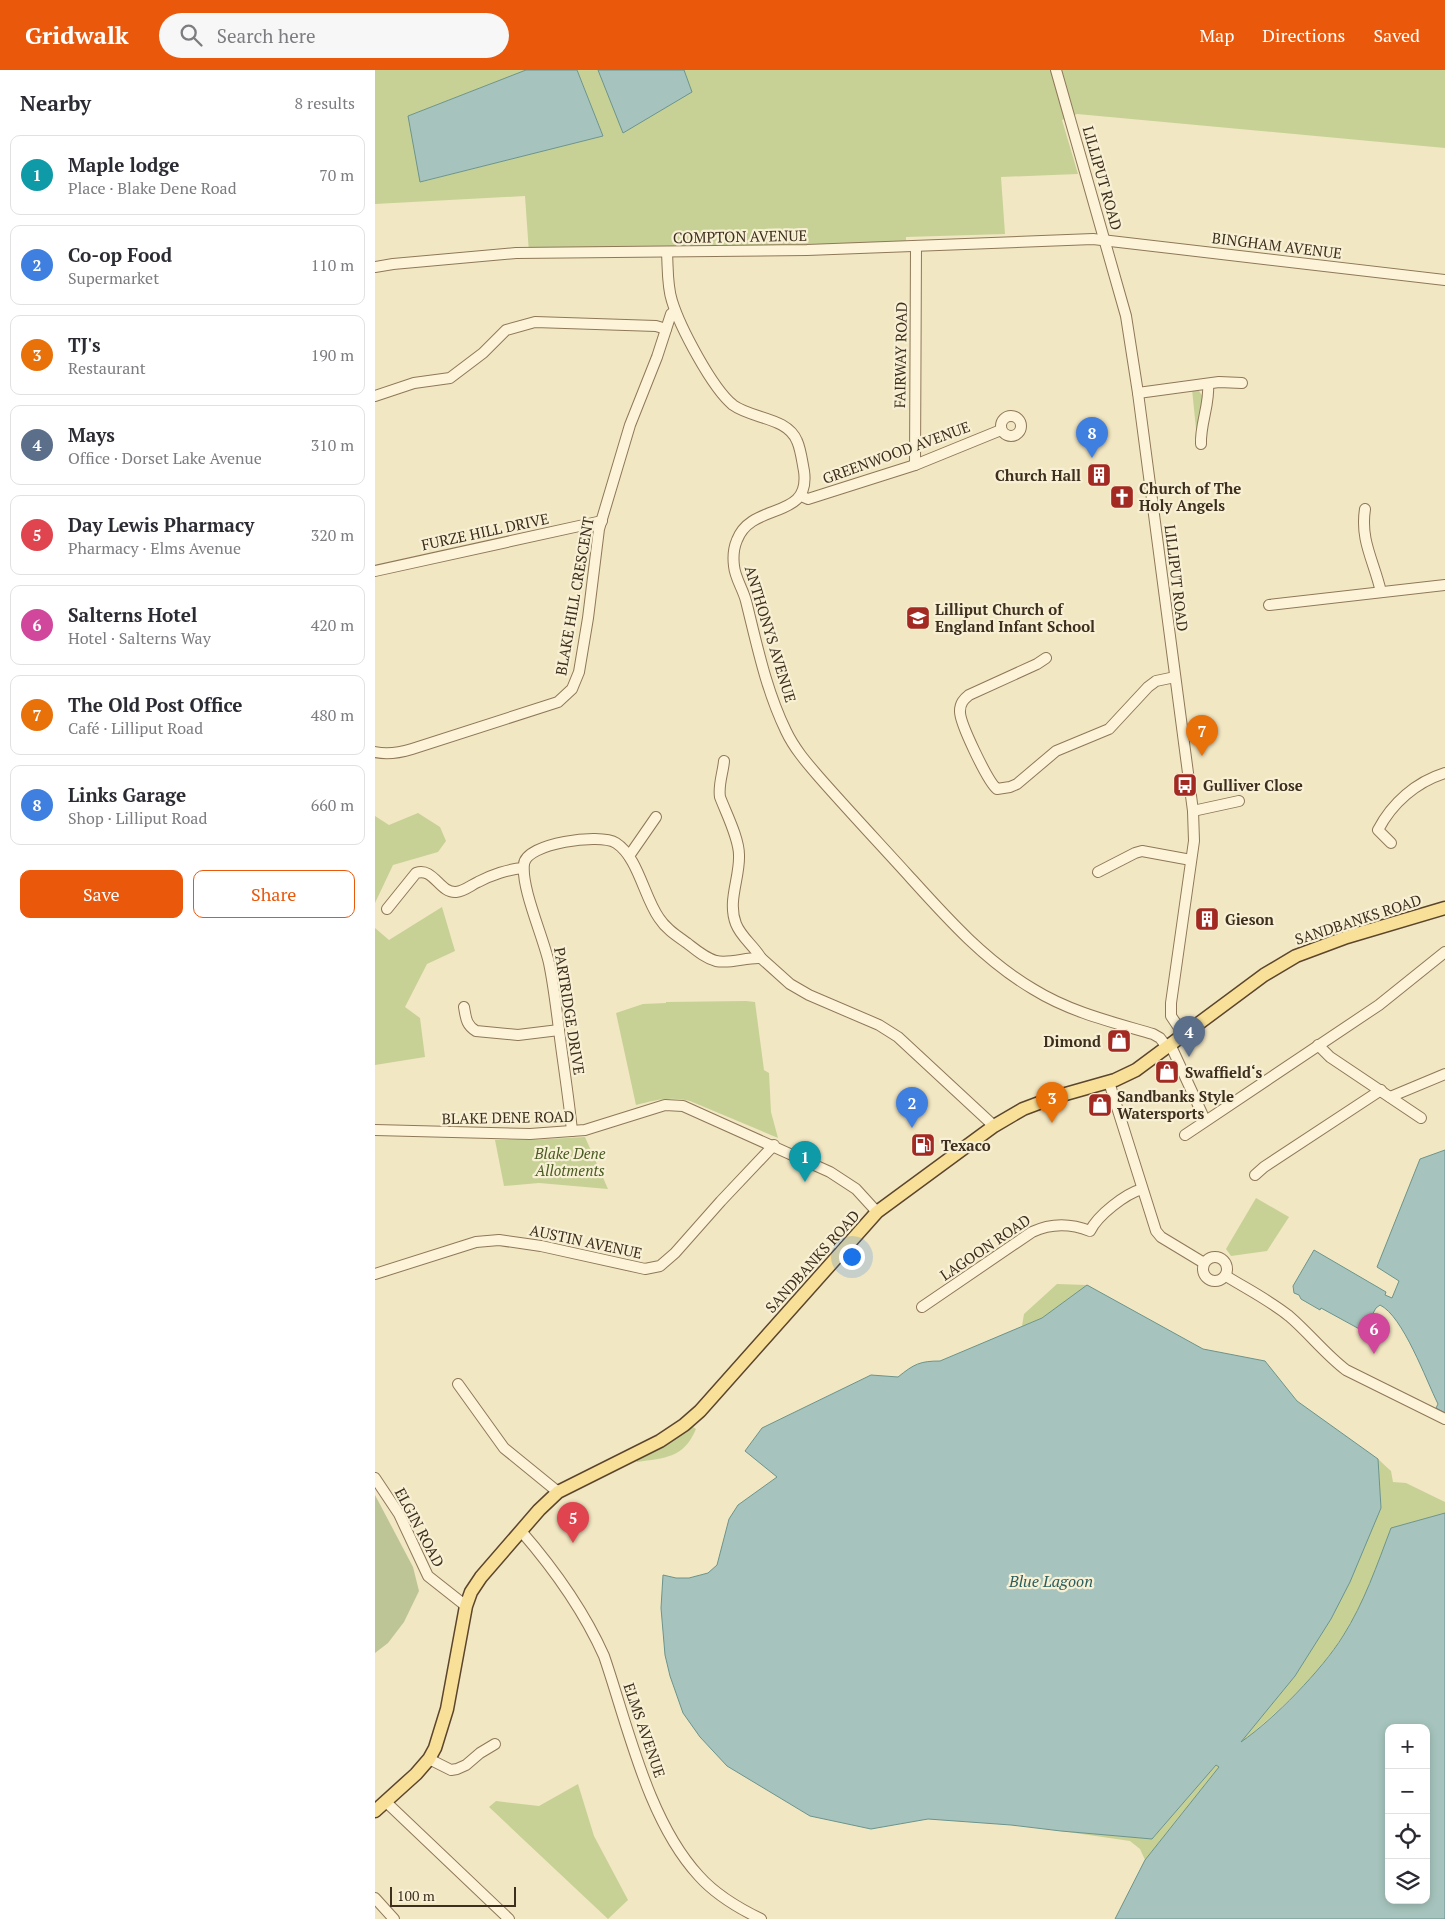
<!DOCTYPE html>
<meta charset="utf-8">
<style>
body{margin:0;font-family:"PT Serif",serif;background:#f7f7f7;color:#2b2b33}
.controls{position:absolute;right:15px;bottom:15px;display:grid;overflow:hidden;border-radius:10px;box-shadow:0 2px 8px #0003}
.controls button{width:45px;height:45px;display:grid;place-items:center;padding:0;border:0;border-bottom:1px solid #e1e1e2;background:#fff;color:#2b2b33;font:25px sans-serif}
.scale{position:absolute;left:15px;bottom:12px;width:126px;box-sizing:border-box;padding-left:5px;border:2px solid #3d2e1d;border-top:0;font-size:14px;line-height:18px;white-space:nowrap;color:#3d2e1d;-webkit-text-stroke:4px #f8f0d4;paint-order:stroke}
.you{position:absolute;left:476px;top:1186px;width:18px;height:18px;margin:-12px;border:4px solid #fff;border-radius:50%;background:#1a73e8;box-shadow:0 0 0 8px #1a73e833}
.badge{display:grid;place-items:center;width:32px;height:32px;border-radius:50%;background:#ea580c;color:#fff;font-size:16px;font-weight:700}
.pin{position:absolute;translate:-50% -41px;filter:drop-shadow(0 1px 2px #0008)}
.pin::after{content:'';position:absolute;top:26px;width:18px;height:15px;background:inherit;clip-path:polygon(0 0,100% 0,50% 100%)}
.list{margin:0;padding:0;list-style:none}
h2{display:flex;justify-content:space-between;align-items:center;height:65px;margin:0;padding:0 20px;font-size:21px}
h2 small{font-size:16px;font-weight:400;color:#7c7c81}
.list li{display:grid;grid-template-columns:32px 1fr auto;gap:15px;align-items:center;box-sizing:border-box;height:80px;margin:0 10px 10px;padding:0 10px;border:1px solid #e1e1e2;border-radius:10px}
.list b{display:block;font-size:19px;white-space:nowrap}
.list p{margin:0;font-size:16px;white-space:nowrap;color:#7c7c81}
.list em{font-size:16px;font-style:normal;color:#7c7c81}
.actions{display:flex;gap:10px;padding:15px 20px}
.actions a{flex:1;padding:11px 0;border:1px solid #ea580c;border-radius:10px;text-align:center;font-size:18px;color:#ea580c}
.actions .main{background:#ea580c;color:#fff}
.icon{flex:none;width:28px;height:28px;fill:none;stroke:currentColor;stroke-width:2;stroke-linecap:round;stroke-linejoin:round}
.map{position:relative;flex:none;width:1070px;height:1849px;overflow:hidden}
header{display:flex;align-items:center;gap:30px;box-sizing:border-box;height:70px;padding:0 25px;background:#ea580c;color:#fff}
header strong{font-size:24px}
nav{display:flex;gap:28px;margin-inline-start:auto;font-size:18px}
.search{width:350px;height:45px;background:#f7f7f7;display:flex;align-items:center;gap:12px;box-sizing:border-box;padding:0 18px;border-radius:28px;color:#7c7c81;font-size:19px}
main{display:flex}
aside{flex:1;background:#fff}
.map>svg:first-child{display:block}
.green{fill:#c7d196}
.cemetery{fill:#bdc596}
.water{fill:#a6c4bd;stroke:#6b948c;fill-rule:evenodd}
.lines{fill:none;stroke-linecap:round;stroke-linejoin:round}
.minor-casing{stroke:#8e7858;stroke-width:12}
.major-casing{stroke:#5c452d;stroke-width:15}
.minor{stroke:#fcf3d8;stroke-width:10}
.major{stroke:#f8e099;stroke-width:12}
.labels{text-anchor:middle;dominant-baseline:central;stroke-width:4.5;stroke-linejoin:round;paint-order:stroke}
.street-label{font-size:15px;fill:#3d2e1d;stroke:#f8f0d4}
.poi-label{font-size:15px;font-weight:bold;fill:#3d2e1d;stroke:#f8f0d4;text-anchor:start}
.park-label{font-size:15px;font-style:italic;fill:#495b22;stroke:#f8f0d4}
.water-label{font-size:16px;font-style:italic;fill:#2b5e5e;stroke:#f8f0d4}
</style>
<header>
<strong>Gridwalk</strong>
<div class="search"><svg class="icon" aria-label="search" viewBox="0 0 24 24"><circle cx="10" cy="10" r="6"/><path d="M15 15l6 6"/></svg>Search here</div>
<nav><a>Map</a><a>Directions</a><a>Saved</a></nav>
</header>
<main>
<aside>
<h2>Nearby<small>8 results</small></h2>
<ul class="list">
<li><span class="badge" style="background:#0f9aa8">1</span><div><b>Maple lodge</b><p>Place · Blake Dene Road</p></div><em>70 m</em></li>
<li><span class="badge" style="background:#3f7fe0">2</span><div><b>Co-op Food</b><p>Supermarket</p></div><em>110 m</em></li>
<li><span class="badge" style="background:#e8710a">3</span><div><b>TJ's</b><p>Restaurant</p></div><em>190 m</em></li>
<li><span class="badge" style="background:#5c6f8a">4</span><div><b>Mays</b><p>Office · Dorset Lake Avenue</p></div><em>310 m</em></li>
<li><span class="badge" style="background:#e0444e">5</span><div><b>Day Lewis Pharmacy</b><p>Pharmacy · Elms Avenue</p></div><em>320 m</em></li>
<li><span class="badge" style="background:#d1479c">6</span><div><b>Salterns Hotel</b><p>Hotel · Salterns Way</p></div><em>420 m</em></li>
<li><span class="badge" style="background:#e8710a">7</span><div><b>The Old Post Office</b><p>Café · Lilliput Road</p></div><em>480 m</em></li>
<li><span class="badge" style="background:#3f7fe0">8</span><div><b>Links Garage</b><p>Shop · Lilliput Road</p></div><em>660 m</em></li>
</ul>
<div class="actions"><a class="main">Save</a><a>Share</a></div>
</aside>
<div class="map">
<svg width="1070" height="1849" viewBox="0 0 1070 1849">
<rect width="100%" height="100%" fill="#f2e7c3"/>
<g class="green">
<path d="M0,0H151L33,46L46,112L228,66L202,0H1070V78L702,44L687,50L703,104L626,107L630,164L531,167V176L154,183L150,126L0,134Z"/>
<path d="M817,319L824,321L828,327L823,360L821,359Z"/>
<path d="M43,743L65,757L71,771L63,782L18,795L0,833V746L14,755Z"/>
<path d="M67,837L80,881L52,894L30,937L45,948L50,987L0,995V858L14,870Z"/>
<path d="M371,931L380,932L389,1000L394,1003L396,1042L403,1068L315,1031C295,1026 280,1030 261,1035L241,943L268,934L291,933V932Z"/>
<path d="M210,1067L233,1119L164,1113L129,1116L120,1070H156Z"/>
<path d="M881,1128L914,1147L892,1181L856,1186L851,1179Z"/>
<path d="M682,1214L712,1215L667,1248L647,1256L649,1244Z"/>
<path d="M315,1355L321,1359C309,1388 290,1388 262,1392L261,1389Z"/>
<path d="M1003,1389L1016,1401L1018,1412L1031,1413L1070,1432V1443L1016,1458C1002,1495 989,1534 967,1567C940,1609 901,1644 863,1675L920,1606L956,1549L1006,1438Z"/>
<path d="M841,1695L844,1697L770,1790L765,1779L755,1771L686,1761L777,1769Z"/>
<path d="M203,1714L219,1766L253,1830L233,1849L114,1737L121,1731L164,1736Z"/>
</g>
<path class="cemetery" d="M0,1425L38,1497L44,1521L29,1552L13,1573L0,1583Z"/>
<g class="water">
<path d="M151,0H202L228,66L45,112L33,46Z"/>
<path d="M223,0H309L317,22L248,63Z"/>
<path d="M1070,1080V1343L1061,1338L1063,1334C1051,1310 1028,1246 1005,1235L1001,1238L988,1261L946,1238L945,1240L926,1229L924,1225L919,1223L918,1216L939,1180L1011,1222L1010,1225L1017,1228L1024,1211L1002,1197L1045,1089Z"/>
<path d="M712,1215L828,1279L890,1291L922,1331L1003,1389L1006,1438L975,1512L956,1549L920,1606L866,1672C899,1649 947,1600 968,1566C989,1533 1002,1495 1016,1458L1070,1443V1849H740L770,1790L844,1697L841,1695L777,1769L686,1761L636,1755L553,1749L496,1759L435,1746L352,1696L325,1667L308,1643L295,1606L290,1585L286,1538L288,1505L301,1508H314L333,1503L342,1495L354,1449L363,1435L402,1407L370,1381L387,1358L496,1305L523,1307C539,1294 545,1291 565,1291L667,1248ZM1014,1658H1051V1830H1014Z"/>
</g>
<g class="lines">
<defs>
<g id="minor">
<path d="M681,0L751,246L763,323L818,741L819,771L796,933V946L808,964"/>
<path d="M292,183C293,198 292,216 297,231C305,257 337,318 358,335C377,349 412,347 422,371C426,380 427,391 429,401C436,451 377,431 362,470C359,477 358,488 359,496C360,508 368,519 371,531C382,575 391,620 411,661C419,678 431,692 444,707C473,740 503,772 533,805C571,847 609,890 658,919C695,942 737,952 778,964L785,968L791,976"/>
<path d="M0,197L18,194L141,183L432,180L718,169L1070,210"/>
<path d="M763,323L844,312L867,313"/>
<path d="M0,326L39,313L75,308L108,283L131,260L160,252L281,256L291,259"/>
<circle cx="636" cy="356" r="10"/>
<path d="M826,374C825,354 835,334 833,314"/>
<path d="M540,395L541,176"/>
<path d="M426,426L433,429L540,395L626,360"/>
<path d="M990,439C985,471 999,491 1006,522"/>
<path d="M0,501L227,451"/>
<path d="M894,535L1070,515"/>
<path d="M671,588L662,594L594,625C589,629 585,633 585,641C584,652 613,712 622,719L635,717L642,714L681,681L734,659L773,617L781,611L800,607"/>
<path d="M0,682C13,685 24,683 37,679L183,632L197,619L204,602L213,548L224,459L255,355L282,287L296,244L300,241"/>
<path d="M349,691C348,703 343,715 345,727C351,743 364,768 364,785C365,808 352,831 361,854C366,867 379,876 386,888"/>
<path d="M818,741L864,731"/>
<path d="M1016,773L1003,760C1017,733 1041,712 1070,703"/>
<path d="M254,786L281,747"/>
<path d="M723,802L760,783L767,781L816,790"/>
<path d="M12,839L41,803C59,797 64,823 81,822C90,821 96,815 103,812C116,805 134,799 148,798"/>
<path d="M89,937C91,948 91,955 101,961L143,965L184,960"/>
<path d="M795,974L830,1050"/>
<path d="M943,975L955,987L1046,1048"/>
<path d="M734,1012L781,1161L786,1167L829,1193"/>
<path d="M1015,1027L1070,1004"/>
<path d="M0,1060L155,1064L210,1060L290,1035L308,1036L455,1102L481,1119L502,1142"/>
<path d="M197,1061C194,1030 189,999 185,968C182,943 179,917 174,893C168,866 146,818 149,794C151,773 225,763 241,773C263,787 269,827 284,848C291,859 302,866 312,873C321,880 330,888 341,891C356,894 371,887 386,888L415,914L434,925L504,955L523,967L619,1056"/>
<path d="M810,1065L1004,935L1070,882"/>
<path d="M880,1105L889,1097L1006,1020"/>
<circle cx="840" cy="1199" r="12"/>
<path d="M0,1204L101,1172L124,1170L166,1176L270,1199L285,1196L300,1183L346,1131L399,1075"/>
<path d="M851,1206C872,1219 894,1230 914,1246C934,1263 950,1284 971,1300L1070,1349"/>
<path d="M547,1237L657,1162C676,1153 695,1153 715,1161C723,1145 750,1124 767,1119"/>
<path d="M83,1314L129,1378L183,1422"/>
<path d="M0,1408L24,1444L53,1506L91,1536"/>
<path d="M146,1461C179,1499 208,1539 229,1586C253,1656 273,1751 324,1806C341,1825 363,1838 386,1849"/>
<path d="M54,1689L76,1700L82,1699L91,1695L105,1683L120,1674"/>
<path d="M11,1732L134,1849"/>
<path d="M0,1828L19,1849"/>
</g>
<path id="major" d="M0,1741L41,1704L54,1689L60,1678L72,1639L91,1536L96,1522L106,1507L164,1440L183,1422L285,1371L309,1355L325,1341L502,1142L619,1056L648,1039L680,1027L740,1010L761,1000L889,905L921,886L972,867L1070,838"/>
</defs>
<use href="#minor" class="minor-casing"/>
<use href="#major" class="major-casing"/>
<use href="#minor" class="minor"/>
<use href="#major" class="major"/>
</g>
<defs>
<symbol id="building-square" viewBox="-11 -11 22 22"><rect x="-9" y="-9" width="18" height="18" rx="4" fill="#a22a23" stroke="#f8f0d4"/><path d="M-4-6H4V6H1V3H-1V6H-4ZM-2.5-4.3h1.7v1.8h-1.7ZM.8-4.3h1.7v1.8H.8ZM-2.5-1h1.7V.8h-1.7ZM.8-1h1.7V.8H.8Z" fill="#fff"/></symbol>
<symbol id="church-square" viewBox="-11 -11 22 22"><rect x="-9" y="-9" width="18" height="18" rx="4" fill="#a22a23" stroke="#f8f0d4"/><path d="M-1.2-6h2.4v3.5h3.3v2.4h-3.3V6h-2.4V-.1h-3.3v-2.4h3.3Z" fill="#fff"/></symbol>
<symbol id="school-square" viewBox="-11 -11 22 22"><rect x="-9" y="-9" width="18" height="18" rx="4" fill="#a22a23" stroke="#f8f0d4"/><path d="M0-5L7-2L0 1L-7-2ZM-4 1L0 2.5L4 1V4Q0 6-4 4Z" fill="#fff"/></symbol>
<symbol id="bus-square" viewBox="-11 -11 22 22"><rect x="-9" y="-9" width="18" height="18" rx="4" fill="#a22a23" stroke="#f8f0d4"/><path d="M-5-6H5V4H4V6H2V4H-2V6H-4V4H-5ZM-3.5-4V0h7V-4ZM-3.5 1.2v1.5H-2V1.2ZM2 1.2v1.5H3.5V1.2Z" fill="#fff"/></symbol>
<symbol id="shop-square" viewBox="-11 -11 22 22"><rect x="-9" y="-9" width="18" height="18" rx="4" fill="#a22a23" stroke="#f8f0d4"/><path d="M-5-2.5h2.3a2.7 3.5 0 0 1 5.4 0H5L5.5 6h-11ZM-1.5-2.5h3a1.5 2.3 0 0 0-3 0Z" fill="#fff"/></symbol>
<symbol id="fuel-square" viewBox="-11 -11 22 22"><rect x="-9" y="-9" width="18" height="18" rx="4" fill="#a22a23" stroke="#f8f0d4"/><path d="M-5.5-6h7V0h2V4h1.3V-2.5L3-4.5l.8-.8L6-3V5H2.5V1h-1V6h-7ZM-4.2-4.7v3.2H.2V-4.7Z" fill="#fff"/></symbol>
</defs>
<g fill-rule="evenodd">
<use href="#building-square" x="710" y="391" width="28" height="28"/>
<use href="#church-square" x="733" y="413" width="28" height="28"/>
<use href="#school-square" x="529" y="534" width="28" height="28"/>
<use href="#bus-square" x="796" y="701" width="28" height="28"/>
<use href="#building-square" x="818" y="835" width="28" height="28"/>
<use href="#shop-square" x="730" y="957" width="28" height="28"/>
<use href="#shop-square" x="778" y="988" width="28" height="28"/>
<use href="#shop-square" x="711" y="1021" width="28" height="28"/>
<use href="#fuel-square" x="534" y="1061" width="28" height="28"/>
</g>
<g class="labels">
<g class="street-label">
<text transform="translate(728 108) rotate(74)">LILLIPUT ROAD</text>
<text transform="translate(365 166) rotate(-1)">COMPTON AVENUE</text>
<text transform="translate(902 175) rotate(7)">BINGHAM AVENUE</text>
<text transform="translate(525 285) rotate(-89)">FAIRWAY ROAD</text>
<text transform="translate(521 382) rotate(-20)">GREENWOOD AVENUE</text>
<text transform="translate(110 461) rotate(-12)">FURZE HILL DRIVE</text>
<text transform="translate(802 508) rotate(83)">LILLIPUT ROAD</text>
<text transform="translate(199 526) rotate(-80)">BLAKE HILL CRESCENT</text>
<text transform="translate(396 564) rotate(73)">ANTHONYS AVENUE</text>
<text transform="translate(983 849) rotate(-18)">SANDBANKS ROAD</text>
<text transform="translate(195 941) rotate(81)">PARTRIDGE DRIVE</text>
<text transform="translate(133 1047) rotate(-1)">BLAKE DENE ROAD</text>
<text transform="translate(211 1171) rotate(12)">AUSTIN AVENUE</text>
<text transform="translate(610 1177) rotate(-34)">LAGOON ROAD</text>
<text transform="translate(437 1191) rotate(-48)">SANDBANKS ROAD</text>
<text transform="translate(45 1457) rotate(62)">ELGIN ROAD</text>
<text transform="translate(270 1660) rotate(71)">ELMS AVENUE</text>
</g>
<g class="poi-label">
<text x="706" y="405" text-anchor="end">Church Hall</text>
<text x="764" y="418">Church of The<tspan x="764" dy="17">Holy Angels</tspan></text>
<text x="560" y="539">Lilliput Church of<tspan x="560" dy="17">England Infant School</tspan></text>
<text x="828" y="715">Gulliver Close</text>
<text x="850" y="849">Gieson</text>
<text x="726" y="971" text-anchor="end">Dimond</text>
<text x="810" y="1002">Swaffield‘s</text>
<text x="742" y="1026">Sandbanks Style<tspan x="742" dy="17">Watersports</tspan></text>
<text x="566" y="1075">Texaco</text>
</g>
<g class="park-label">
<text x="195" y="1083">Blake Dene<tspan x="195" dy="17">Allotments</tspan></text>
</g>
<g class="water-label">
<text x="676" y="1511">Blue Lagoon</text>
</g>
</g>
</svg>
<div class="controls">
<button>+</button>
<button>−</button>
<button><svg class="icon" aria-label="locate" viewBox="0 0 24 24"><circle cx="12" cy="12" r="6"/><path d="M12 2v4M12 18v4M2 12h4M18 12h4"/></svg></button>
<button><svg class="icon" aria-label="layers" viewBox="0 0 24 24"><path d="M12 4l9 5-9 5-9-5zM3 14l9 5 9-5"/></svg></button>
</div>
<div class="scale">100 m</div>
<div class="you"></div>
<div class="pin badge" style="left:430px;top:1112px;background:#0f9aa8">1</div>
<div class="pin badge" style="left:537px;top:1058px;background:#3f7fe0">2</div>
<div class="pin badge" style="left:677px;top:1053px;background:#e8710a">3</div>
<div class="pin badge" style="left:814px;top:987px;background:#5c6f8a">4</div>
<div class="pin badge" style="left:198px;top:1473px;background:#e0444e">5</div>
<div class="pin badge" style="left:999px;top:1284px;background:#d1479c">6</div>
<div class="pin badge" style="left:827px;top:686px;background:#e8710a">7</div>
<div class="pin badge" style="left:717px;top:388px;background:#3f7fe0">8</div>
</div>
</main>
